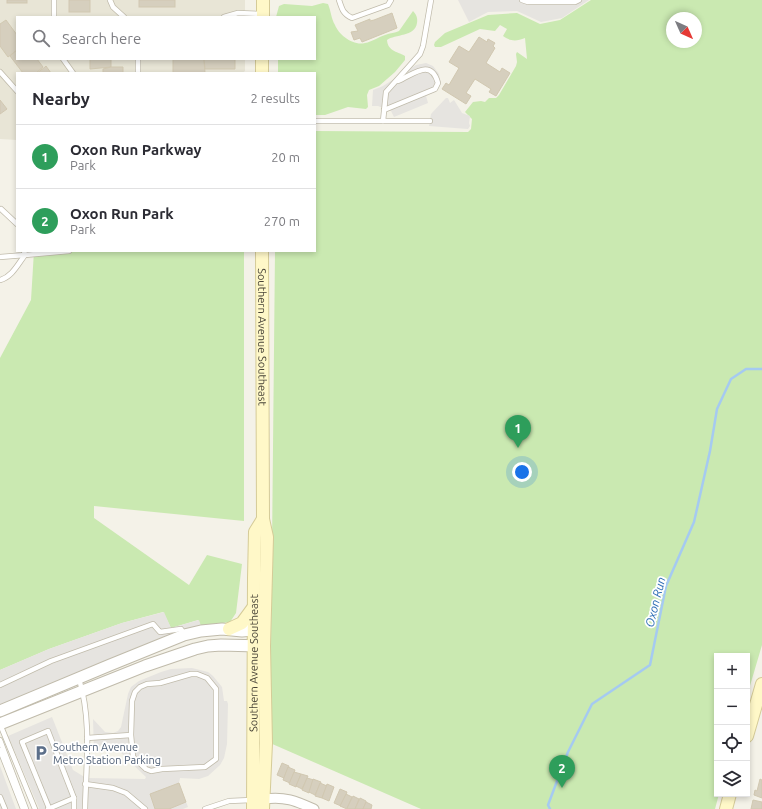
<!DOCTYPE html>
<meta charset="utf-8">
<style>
body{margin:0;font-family:Ubuntu,sans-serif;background:#f7f7f7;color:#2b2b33}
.controls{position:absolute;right:12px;bottom:12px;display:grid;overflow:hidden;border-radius:0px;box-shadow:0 2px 6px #0003}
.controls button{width:36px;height:36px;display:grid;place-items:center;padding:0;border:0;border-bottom:1px solid #e1e1e2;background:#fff;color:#2b2b33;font:20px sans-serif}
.compass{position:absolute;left:666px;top:12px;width:36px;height:36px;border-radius:50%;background:#fff;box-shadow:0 2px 6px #0003;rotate:135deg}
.you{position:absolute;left:522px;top:472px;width:14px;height:14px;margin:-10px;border:3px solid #fff;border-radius:50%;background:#1a73e8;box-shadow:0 0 0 6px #1a73e833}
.badge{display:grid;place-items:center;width:26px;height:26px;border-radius:50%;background:#db2777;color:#fff;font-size:13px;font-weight:700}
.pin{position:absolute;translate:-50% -33px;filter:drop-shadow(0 1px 2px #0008)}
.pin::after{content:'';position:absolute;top:21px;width:14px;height:12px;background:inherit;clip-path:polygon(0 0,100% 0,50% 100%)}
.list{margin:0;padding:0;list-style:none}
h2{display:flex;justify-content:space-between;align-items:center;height:52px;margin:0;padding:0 16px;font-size:17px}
h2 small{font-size:13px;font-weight:400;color:#7c7c81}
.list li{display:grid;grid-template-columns:26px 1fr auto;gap:12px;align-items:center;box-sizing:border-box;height:64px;padding:0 16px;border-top:1px solid #e1e1e2}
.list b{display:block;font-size:15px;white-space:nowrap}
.list p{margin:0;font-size:13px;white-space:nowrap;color:#7c7c81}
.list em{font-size:13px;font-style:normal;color:#7c7c81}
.icon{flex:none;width:22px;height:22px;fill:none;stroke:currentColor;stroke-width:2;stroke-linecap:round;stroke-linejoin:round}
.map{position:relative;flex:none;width:762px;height:809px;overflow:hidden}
.search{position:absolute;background:#fff;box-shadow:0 2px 6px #0003;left:16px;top:16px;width:300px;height:44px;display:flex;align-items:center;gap:10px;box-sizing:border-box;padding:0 14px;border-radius:0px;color:#7c7c81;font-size:15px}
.panel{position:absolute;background:#fff;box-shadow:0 2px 6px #0003;left:16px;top:72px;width:300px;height:180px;border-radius:0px}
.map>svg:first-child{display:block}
.residential{fill:#e8e5d6}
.green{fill:#cae9b1;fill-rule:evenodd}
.parking{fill:#e6e4e0}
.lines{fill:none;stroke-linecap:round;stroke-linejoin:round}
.stream{stroke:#a5caf1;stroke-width:2.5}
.building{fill:#d6cfbe;stroke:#d1c8b1}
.service-casing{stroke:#c0bbab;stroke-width:6}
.minor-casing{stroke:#c0bbab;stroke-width:11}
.tertiary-casing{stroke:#c0bbab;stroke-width:13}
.secondary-casing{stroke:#d5cb98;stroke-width:14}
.service{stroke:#fff;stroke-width:4.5}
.minor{stroke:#fff;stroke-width:9}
.tertiary{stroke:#fff;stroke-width:11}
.secondary{stroke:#fff8c8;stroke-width:12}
.labels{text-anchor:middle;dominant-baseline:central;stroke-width:3.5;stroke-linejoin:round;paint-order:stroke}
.street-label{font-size:11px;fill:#484337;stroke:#fff}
.service-label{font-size:11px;fill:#4e5e75;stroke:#fff;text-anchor:start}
.water-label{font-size:12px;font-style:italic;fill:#2e6eb6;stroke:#fff}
</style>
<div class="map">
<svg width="762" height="809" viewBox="0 0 762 809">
<rect width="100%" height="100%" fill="#f4f2e8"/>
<path class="residential" d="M0,0H245V17H17V59H245V71L242,73H17V140L0,139Z"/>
<g class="green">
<path d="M591,0H762V645L747,696V656H717V794H719L715,809H421L270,743L275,251H315V131L468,132L471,129L472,119L465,112L473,102L481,101L485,102L489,98H496L499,95L516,66L517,62L516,54L517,52L527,59L525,38C517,41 511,42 503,36L507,29L500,25L495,31L480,29L441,47H435L434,45L435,42L445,33L488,15L517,13L540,24L560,20ZM672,18H696V42H672Z"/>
<path d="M323,3L328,4C331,11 331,18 335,25C339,35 353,46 365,43C372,42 378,37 385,35C390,33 395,33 399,31L413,11C416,14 418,18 417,23C415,37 395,34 387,40C388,51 396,51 405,56V60L395,72L379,86L369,90L367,95L368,107L366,109L348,107L325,115H315V73H278V59H315V17H276L279,6L284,4L312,6Z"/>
<path d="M34,251H244V521L94,506V518L189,585L207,555L242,564L236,613L230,622L201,626L198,620L171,628L163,612L122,623L49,649L0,670V358L31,300Z"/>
</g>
<g class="parking">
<path d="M458,0H589L562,18L541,22L517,11L488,12L469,22Z"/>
<path d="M426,63L433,66L439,74L440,79V84L436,91L426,96L428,103L394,117L391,111L378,106H372L373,90L383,86L416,65Z"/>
<path d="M446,98H448L450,103L454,100L462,113L470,116L469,123L470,126L468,129L429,126L431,114Z"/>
<path d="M164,612L171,628L199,620L201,626L79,672L0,706V670L49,649L122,623Z"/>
<path d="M192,668L208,672L213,676L222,687L224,701H227L228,704L227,744L224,758L220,765L208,776L199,779L180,778L179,783L188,807L183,809H36L39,808L8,736L52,717L73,770L86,778L145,779L146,777L115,747L107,744L101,745L94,751L93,719L105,732L113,733L118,731L121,727L128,694L131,687L139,681L161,672L171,669Z"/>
<path d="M0,766L16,809H0Z"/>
</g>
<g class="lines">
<path class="stream" d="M550,809L548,805L568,752L592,704L650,665L666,586L694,522L710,451L717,409L731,379L746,369H762"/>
</g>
<g class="building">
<rect x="7" y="0" width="20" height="3"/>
<rect x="69" y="0" width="21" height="12"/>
<rect x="139" y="0" width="36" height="7"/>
<path d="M392,13L397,28L362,42L360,38L354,40L351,32L358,31L355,25L370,19V21L374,20Z"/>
<path d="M6,20L17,35V50L8,57L0,46V24Z"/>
<path d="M479,37L487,42L488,39L495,43L493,46L495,48L486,63L500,72L502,68L510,73L496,96L489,92L491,89L475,79L466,93L471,96L466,104L442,89L446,83L449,85L459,68L449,62L459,46L469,52Z"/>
<path d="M17,50V59H37L43,67L36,73H23L10,56Z"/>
<path d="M90,59H111V67L90,69Z"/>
<path d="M173,59H204L205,73H173Z"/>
<path d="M204,59H235V69H205Z"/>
<path d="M46,66L51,73H37L45,67Z"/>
<path d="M111,67H123V73H103V69Z"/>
<path d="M0,100L7,109L0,114Z"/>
<path d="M282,763L289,766L284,778L277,775Z"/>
<path d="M288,767L295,770L290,783L283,780Z"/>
<path d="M294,772L301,774L296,787L289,784Z"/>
<path d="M301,774L308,776L302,789L296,786Z"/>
<path d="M307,778L314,780L309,793L302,790Z"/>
<path d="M313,779L321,782L315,795L309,792Z"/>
<path d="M760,779L762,780V798L754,795L755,790L757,791Z"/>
<path d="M179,783L186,802L169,809H155L150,794Z"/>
<path d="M320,783L327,786L322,798L315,796Z"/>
<path d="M327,784L334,787L329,801L322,798Z"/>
<path d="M340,789L347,792L341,806L334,803Z"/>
<path d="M346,794L352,797L347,809L340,806Z"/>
<path d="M353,796L359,799L355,809H349L347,808Z"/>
<path d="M360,798L366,801V802L363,809H355Z"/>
<path d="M753,800L762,802V809H751Z"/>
<path d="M366,802L372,805L371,809H363Z"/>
</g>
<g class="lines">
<defs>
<g id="service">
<path d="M110,0L113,7L124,17"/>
<path d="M339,0C342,9 343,14 352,18L388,5L391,0"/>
<path d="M522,0L528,2H575L579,0"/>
<path d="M54,17V0"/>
<path d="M224,17L238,13L263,14"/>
<path d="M63,59L73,73"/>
<path d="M0,72L17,91"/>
<path d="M138,73V59"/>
<path d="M384,110L435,89L438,83C431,58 414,74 398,81"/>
<path d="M315,121H430"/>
<path d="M383,121L386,92L420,54L423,46L431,0"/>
<path d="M1,209L17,224"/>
<path d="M0,257L25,255L24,251"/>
<path d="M0,280C12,277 18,264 25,255L69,251"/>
<path d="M79,679C92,720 86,766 85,809"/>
<path d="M0,685L51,661L153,624L160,632L181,629L184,634"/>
<path d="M0,724L35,809"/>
<path d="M87,738L131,735L132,701L135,692L140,687L147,684L160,683L191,674H197L207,678L216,689V759L205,767L162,769L151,771L146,769L133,757L131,735"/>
<path d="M0,740L26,809"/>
<path d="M0,750L23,809"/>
<path d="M85,784L113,788L126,793L145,809"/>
<path d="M0,797L5,809"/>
<path d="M49,808L22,742L48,731L74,798V809"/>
<path d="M48,809L74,798"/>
<path d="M205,809L229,801L252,800"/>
</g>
<path id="minor" d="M264,799C285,796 296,801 314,809"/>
<g id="tertiary">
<path d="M0,711L110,665L184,635L201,631L222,629L242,631L262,629"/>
<path d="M0,724L145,666L195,649L208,646L221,645L261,646"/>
</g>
<g id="secondary">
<path d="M263,17V0"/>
<path d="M262,73V59"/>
<path id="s1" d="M262,251L263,519L267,537L264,646L266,743L263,809"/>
<path d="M229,629L242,623L253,608"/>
<path d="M747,736L762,684"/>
<path id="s2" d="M253,809L254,578L255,532L263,519"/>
<path d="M726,809L730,794"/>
</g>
</defs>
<use href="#service" class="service-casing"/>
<use href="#minor" class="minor-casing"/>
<use href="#tertiary" class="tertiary-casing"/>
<use href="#secondary" class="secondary-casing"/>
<use href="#service" class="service"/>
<use href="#minor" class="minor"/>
<use href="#tertiary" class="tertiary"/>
<use href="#secondary" class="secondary"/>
</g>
<defs>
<symbol id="parking-bare" viewBox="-9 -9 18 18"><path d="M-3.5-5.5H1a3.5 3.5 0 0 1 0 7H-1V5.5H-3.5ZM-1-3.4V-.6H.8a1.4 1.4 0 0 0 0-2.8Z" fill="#5c6f8a" stroke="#fff" stroke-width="2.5" paint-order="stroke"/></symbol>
</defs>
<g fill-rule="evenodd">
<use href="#parking-bare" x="30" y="742" width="22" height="22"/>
</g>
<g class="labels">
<g class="street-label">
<text stroke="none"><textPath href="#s1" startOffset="86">Southern Avenue Southeast</textPath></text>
<text stroke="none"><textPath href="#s2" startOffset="146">Southern Avenue Southeast</textPath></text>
</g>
<g class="service-label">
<text x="53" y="747">Southern Avenue<tspan x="53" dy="13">Metro Station Parking</tspan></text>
</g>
<g class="water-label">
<text transform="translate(655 602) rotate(-76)">Oxon Run</text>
</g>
</g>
</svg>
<div class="controls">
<button>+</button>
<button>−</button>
<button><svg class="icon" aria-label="locate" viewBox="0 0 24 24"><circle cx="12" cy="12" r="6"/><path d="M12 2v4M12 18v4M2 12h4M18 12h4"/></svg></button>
<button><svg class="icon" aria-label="layers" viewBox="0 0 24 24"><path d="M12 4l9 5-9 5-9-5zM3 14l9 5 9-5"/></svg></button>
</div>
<svg class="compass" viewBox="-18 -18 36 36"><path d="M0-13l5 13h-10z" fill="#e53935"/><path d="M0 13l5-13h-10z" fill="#7c7c81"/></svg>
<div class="you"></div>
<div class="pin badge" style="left:518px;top:448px;background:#2e9e5b">1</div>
<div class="pin badge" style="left:562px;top:788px;background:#2e9e5b">2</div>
<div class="search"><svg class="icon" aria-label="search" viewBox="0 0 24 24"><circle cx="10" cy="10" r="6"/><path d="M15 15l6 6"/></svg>Search here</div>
<section class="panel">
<h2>Nearby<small>2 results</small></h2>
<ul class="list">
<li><span class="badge" style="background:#2e9e5b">1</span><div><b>Oxon Run Parkway</b><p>Park</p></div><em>20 m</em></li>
<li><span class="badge" style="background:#2e9e5b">2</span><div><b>Oxon Run Park</b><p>Park</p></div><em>270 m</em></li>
</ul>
</section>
</div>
